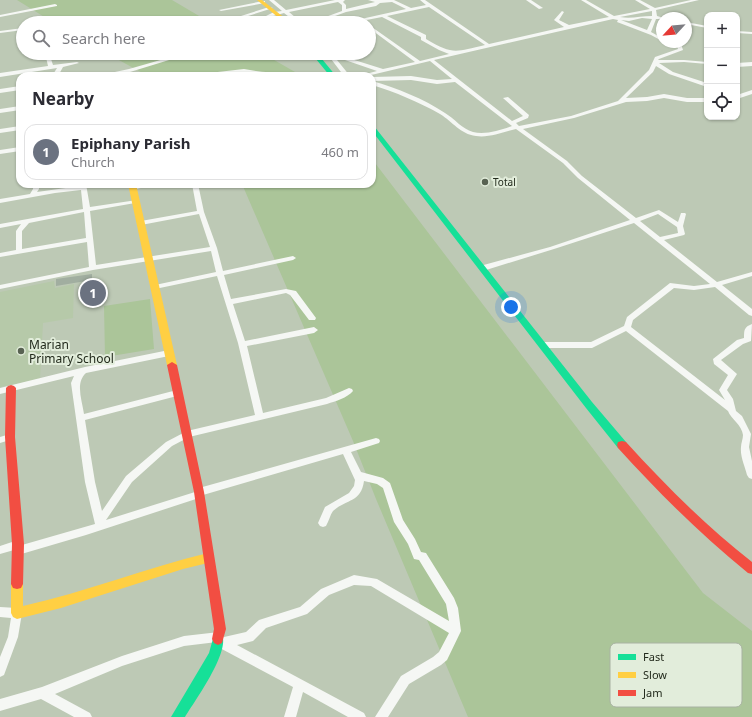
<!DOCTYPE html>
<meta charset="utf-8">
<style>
body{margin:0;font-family:"Noto Sans",sans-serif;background:#f7f7f7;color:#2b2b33}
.controls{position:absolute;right:12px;top:12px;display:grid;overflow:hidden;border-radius:8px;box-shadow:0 1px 3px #0004}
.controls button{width:36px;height:36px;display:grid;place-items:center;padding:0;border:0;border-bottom:1px solid #e1e1e2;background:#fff;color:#2b2b33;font:20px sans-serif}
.compass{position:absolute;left:656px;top:12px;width:36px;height:36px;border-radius:50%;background:#fff;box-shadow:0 1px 3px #0004;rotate:244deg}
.you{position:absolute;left:511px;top:307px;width:14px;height:14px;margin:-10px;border:3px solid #fff;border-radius:50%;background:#1a73e8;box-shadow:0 0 0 6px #1a73e833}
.badge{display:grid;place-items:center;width:26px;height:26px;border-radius:50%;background:#586252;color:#fff;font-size:13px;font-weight:700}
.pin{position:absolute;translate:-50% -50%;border:2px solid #fff;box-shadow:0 1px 4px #0006}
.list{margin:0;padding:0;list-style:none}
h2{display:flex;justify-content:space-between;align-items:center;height:52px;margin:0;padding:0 16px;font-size:17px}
h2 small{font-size:13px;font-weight:400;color:#7c7c81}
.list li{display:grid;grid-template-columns:26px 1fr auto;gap:12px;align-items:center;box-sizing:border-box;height:56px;margin:0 8px 8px;padding:0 8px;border:1px solid #e1e1e2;border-radius:12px}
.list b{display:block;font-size:15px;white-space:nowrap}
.list p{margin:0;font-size:13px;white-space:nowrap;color:#7c7c81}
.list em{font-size:13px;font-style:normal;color:#7c7c81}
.icon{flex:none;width:22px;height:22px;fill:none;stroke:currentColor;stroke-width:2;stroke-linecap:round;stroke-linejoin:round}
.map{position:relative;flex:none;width:752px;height:717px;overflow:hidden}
.search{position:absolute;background:#fff;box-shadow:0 1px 3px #0004;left:16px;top:16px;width:360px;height:44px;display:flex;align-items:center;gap:10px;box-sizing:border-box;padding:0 14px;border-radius:22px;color:#7c7c81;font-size:15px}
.panel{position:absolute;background:#fff;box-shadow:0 1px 3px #0004;left:16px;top:72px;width:360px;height:116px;border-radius:12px}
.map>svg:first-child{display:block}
.built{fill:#b6c9a9}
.green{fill:#abc599}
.building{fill:#a1aea0}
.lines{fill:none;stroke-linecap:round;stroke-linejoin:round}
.street{fill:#f5f7f4;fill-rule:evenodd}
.fast{fill:#16e098;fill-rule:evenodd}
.slow{fill:#ffcf43;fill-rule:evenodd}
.jam{fill:#f24e42;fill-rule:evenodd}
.poi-dot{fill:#586252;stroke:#e2eddb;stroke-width:1.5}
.labels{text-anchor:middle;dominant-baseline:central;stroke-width:4;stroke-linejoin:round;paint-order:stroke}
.far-poi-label{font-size:10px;fill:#222a1c;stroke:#e2eddb;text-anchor:start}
.poi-label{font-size:12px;fill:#222a1c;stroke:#e2eddb;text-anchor:start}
.key{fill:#e2eddb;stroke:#a8b2a2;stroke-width:1}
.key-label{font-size:11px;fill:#222a1c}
</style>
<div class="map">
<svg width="752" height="717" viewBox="0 0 752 717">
<rect width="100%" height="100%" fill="#bdc9b5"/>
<path class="built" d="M54,281L55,288L74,284L73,318L43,323L40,379L0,387V292Z"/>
<g class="green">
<path d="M17,0H172L211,23H54Z"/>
<path d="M106,53H262L302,76H148Z"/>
<path d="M372,159L703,593L752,631V717H468L376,499L353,441L242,184H372Z"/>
<path d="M150,299L154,349L105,357L104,306Z"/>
</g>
<path class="building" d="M92,274V280L56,286V279Z"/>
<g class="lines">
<g class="street">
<path d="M269,0H274L286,10L335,0H345L343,2L346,5V9L375,2L368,0H394L411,8L426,5L420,0H425L489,44L564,27L554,20L562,11L564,12L559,20L569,25L609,17L581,0H586L614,16L650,9L635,0H640L655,8L691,0H699L656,10L657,16L664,18H662V19H656L651,32L662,38V41L651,35L617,22L618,20L613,19L434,60L512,121L523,116L503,98L508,97L529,115L528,118L516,123L519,126L571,116L618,101L649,70L655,57L678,49L677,46L667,42H674L681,44L683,50L659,59L658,60H684L707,62V64L684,62L659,63L673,72L707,83V87L669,74L656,66L653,72L626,98L647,97L664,94L687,98H707V102H687L664,98L647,101L626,102L574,118L523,129L567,161L582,176L636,218L659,210L678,222L681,213H685L686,214L683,226L685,234L684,235L664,240L717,282L752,272V276L722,285L752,309V316L749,315L715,287L694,290L674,288L633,320L631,327L725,400L719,390L728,375L714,364L713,359L737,340L744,338C744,330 744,327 752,324L751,341L743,344L721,360L737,374L727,390L733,399L736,411L742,416L751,434L749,447L752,461V479L749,478L747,475C745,466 740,457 741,447C741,443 743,439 743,435C742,425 731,419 728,411L626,331L592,348H544L540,345L544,342H591L624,326L627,317L670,283L694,286L710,284L634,223L554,249L486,270H480L479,268L480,266L550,247L630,220L578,178L563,163L516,129C503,132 489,138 476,136C460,134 453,122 440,114C419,102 395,92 372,85V81C397,88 424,99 445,113C455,119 462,129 473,132C486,135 500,130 512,126L455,82L437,84L411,80L372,81V77L411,76L437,80L452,79L430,61L367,76H358L377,71L345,60H337L350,76H344L328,55V54H332L334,57L348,58L383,69L415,62L369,28V25L420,61L449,54L439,50L421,40V37L382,17L351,23H343L406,9L392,2L380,3L376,6L346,12L316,23H309L342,11V5L338,2L289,12L302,23H297L284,13L266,18V16L274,12L282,11ZM429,7L485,45C455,52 453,55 426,39V35L387,16ZM652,11V16C641,16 631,19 620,17ZM642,18L652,19L647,30L621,20L629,21ZM658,214L677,227L678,233L660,237L640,221Z"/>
<path d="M526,0H531L543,8L539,9Z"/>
<path d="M263,1H265V3L221,11L219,10Z"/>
<path d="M55,4L57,5V6L0,17V15Z"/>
<path d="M269,7L273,8L226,23L222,22Z"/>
<path d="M284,18L286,19V20L277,23H271Z"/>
<path d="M686,22L707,26V28L686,24Z"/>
<path d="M23,28V30L0,33V31Z"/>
<path d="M737,31L752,32V34L737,33Z"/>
<path d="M45,53H49L53,65L77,62L79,63L63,67L58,76H52L57,68L0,77V73L48,66Z"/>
<path d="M185,53H192L130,72L107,76H96L129,69Z"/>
<path d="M752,62V66L737,67V63Z"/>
<path d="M244,69C268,74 293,72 317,74L320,76H259L244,73L214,76H197L200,74Z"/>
<path d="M20,86V90L0,93V89Z"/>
<path d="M752,90V94L737,99V95Z"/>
<path d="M20,106V110L0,113V109Z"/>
<path d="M20,126V130L0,133V129Z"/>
<path d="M20,147V151L0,154V150Z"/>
<path d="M33,184H39V189L37,192L80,186V184H86L90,207L137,200L138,201L135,203L90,211L96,265L210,247L199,214L141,225L138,223L141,221L197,211L192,184H198L204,212L217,248L223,271L293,256L296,258L293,260L224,275L231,299L286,289L296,291L316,318L315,320H309L290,295L286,293L233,304L245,341L314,327L318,330L314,333L247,346L263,413L326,398L349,388L352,389L353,391C347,398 336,401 327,404L189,437L172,446L132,482L106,520L195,492L196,489L199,488L376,438L379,439L380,441L379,443L351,452L361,472L383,478L390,483L403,520L415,539L421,552L426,553L454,598L458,608L461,631L447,660L441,665L409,684L388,717H375L401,676L433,657L439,652L449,633L371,586L354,585L329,595L307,614L266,628L253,641L237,645L364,713L366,717H348L303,692L296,717H284L293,687L218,647L217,642L184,646L122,666L55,694L90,713L92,717H74L41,699L0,711V699L42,687L122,656L184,636L219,632L223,633L224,637L246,632L259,620L300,607L321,589L354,575L377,579L449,621L446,604L419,560L414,559L408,544L394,522L383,488L377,484L364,481C361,503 346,499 333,511C330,515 329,521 326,526L323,527L320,526L318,523L325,507L349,493L354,486L355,480L343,454L203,495L202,497L86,535L18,555L14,554V550L0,554V546L18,540L21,541L22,545L95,524L85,482L71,383L74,376L0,394V388L85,367L169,350L172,351L173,353L169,356L86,373C75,383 82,400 84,414L177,390L180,391L181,393L180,395L177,396L85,420L95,482L102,511L126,476L166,442L187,431L255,415L238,343L217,276L155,289L151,287L155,285L216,272L211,251L93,270L0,289V285L89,267L87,242L0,257V253L16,250V231L21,224L0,228V224L83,209L81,190L55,193L0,203V199L30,194L33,189ZM84,212L86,238L22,249V231L29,223Z"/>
<path d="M142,184H153L152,185L133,190L130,188Z"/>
<path d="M10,434L13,435L14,437L13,439L0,443V437Z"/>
<path d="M0,607L17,608L21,609L22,613L18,637L4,675L0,677V657L8,637L11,618L0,617Z"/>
</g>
<g class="fast">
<path d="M311,53H317L336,76H330Z"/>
<path d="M372,125L374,126L592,402L626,442L627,445L626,448L622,449L618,448L586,408L372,131Z"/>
<path d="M218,633L222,635C230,652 195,701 185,717H171L209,653L214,635Z"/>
</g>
<g class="slow">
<path d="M257,0H262L291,23H285Z"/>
<path d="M128,184H136L177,365L172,368L167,365Z"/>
<path d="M208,553L212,554L214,558L212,562L183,569L61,608L17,619L13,617L11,613V584L13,580L17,579L21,580L23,584V606C86,592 145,568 208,553Z"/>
</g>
<g class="jam">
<path d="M172,362L177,365L204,492L226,629L222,643L218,645L214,643L212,639L214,629L194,492L167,365Z"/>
<path d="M11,385L14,386L16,388L15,437L24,544L23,584L21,588L17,589L13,588L11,584L12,544L5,437L6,388L8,386Z"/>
<path d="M622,441L626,442C665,485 706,526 752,562V574L748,573C701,535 659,493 618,448L617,445L618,442Z"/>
</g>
</g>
<g class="poi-dot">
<circle cx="485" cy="182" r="4"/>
<circle cx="21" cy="351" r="4"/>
</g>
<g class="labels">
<g class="far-poi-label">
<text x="493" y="182">Total</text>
</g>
<g class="poi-label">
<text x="29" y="344">Marian<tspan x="29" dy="14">Primary School</tspan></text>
</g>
</g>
<rect x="610" y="643" width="132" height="64" rx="6" class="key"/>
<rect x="618" y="654" width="18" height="6" fill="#16e098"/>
<rect x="618" y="672" width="18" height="6" fill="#ffcf43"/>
<rect x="618" y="690" width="18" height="6" fill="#f24e42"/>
<g class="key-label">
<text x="643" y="661">Fast</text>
<text x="643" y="679">Slow</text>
<text x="643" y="697">Jam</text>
</g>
</svg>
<div class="controls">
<button>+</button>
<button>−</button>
<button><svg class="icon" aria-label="locate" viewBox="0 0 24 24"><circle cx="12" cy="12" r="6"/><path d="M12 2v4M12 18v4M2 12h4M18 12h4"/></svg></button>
</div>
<svg class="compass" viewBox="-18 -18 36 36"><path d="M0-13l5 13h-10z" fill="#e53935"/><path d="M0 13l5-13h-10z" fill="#7c7c81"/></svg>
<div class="you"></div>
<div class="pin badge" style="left:93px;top:293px;background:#6b7280">1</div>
<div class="search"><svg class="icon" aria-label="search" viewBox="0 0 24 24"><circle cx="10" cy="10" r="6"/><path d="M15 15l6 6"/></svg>Search here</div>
<section class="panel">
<h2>Nearby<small></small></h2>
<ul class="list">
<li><span class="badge" style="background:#6b7280">1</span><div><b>Epiphany Parish</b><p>Church</p></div><em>460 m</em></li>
</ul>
</section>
</div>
